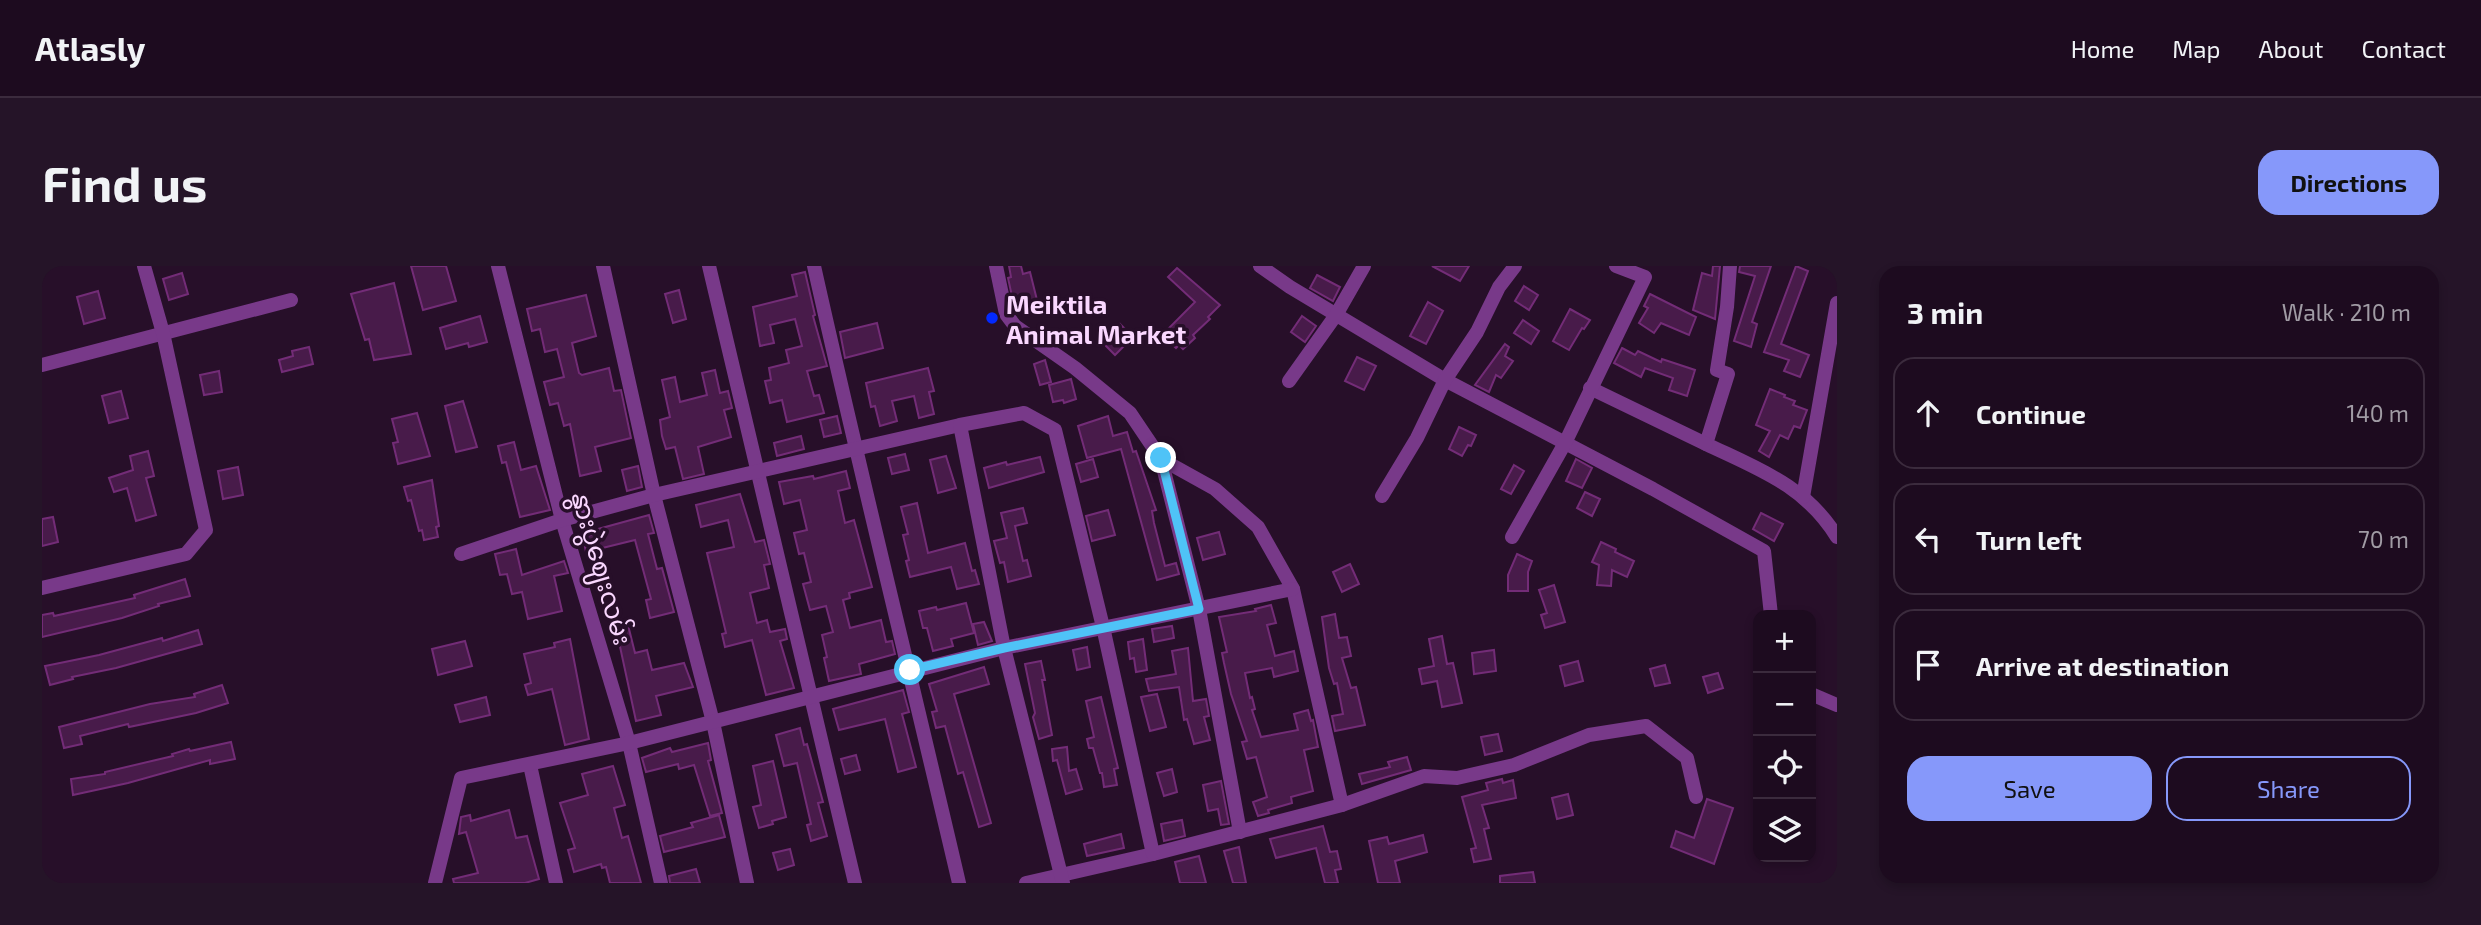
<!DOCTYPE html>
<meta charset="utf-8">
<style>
body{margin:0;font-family:"Exo 2","Noto Sans Myanmar",sans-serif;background:#251428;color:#f1f3f6}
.controls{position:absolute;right:21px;bottom:21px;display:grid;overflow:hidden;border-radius:14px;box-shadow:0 4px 10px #0003}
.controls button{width:63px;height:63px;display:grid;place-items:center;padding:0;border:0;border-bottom:2px solid #3b2b3d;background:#1d0b1f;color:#f1f3f6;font:35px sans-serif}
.stop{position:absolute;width:21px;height:21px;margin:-16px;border:5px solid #4fc3f7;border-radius:50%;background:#fff}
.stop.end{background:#4fc3f7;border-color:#fff;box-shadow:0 2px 7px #0008}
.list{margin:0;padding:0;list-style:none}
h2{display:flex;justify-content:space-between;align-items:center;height:91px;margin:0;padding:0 28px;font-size:30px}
h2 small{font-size:23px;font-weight:400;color:#a09ba4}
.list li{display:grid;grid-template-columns:46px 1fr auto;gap:21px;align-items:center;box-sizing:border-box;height:112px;margin:0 14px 14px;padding:0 14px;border:2px solid #3b2b3d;border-radius:21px}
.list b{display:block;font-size:26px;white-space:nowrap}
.list em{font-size:23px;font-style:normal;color:#a09ba4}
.actions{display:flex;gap:14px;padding:21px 28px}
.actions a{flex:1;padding:16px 0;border:2px solid #8698fa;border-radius:21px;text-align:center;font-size:24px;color:#8698fa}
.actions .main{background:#8698fa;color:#111}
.icon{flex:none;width:38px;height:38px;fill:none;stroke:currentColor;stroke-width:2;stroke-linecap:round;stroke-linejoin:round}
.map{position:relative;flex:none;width:1795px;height:617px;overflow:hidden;border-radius:21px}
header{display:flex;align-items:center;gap:42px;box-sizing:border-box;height:98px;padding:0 35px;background:#1d0b1f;border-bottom:2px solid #3b2b3d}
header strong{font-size:33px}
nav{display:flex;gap:38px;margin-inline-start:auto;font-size:24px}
.intro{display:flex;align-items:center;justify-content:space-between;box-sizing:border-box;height:168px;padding:0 42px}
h1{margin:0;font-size:49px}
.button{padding:18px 32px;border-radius:21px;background:#8698fa;color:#111;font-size:24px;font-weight:700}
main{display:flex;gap:42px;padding:0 42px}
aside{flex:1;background:#1d0b1f;border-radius:21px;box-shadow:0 4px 10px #0003}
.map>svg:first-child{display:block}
.building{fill:#481b4a;stroke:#732c77;stroke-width:2}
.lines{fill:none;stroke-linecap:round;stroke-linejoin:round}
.street{stroke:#783989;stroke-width:14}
.route{stroke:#4fc3f7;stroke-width:9}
.poi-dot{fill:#0329ff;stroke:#270f29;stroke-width:2.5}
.labels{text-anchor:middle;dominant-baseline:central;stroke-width:7;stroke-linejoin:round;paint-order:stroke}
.poi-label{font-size:26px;font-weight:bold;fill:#fad7ff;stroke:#270f29;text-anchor:start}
.street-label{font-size:26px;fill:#fad7ff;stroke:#270f29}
</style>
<header>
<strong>Atlasly</strong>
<nav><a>Home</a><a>Map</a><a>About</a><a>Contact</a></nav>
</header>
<div class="intro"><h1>Find us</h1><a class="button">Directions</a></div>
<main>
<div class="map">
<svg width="1795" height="617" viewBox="0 0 1795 617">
<rect width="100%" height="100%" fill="#270f29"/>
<g class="building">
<path d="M369,0H404L414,35L381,44Z"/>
<path d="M967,0H979L981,8L988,6L995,34L972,40L966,12L969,11Z"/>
<path d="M1390,0H1427L1418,15Z"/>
<path d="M1671,0H1678L1673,53L1651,44L1660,7L1670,10Z"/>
<path d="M1698,0H1729L1710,56L1715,58L1709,81L1692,75L1713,10L1697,6Z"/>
<path d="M1754,0L1766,5L1739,78L1767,89L1758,111L1742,105L1747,94L1722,86Z"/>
<path d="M1135,2L1178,39L1166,51L1168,53L1151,69L1153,72L1141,83L1137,79L1134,82L1124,72L1127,69L1124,65L1153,36L1126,11Z"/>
<path d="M763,6L773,49L771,50L785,100L765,105L772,130L777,129L782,147L745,156L740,134L728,137L723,115L729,114L727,102L747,97L744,84L760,80L753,53L728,59L732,77L718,80L711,41L755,30L750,9Z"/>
<path d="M140,7L146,28L127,34L121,13Z"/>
<path d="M1275,9L1298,21L1291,35L1268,22Z"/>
<path d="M352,17L369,88L332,94L327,73L323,74L309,28Z"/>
<path d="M1482,20L1496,29L1487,44L1473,35Z"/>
<path d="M637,24L644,53L631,57L623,28Z"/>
<path d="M56,25L63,52L42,58L35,31Z"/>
<path d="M1608,28L1654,51L1647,69L1619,57L1612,67L1597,57L1606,42L1602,40Z"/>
<path d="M544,29L554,70L530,77L537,107L540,109L567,102L572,125L579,124L589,172L553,181L559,205L538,210L528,158L522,160L516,137L508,139L502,116L522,111L515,83L503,86L498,63L490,65L485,43Z"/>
<path d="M1386,36L1401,45L1384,78L1368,70Z"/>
<path d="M1528,43L1548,54L1542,63L1540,62L1527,84L1511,75Z"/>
<path d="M438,50L445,76L427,81L426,77L404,83L398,62Z"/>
<path d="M1260,50L1274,60L1263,76L1249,66Z"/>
<path d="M1481,54L1497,65L1489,78L1472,67Z"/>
<path d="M835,57L841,82L803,92L798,66Z"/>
<path d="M1078,58L1091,71L1073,89L1060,76Z"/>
<path d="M1463,78L1467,81L1463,90L1471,95L1459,112L1454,109L1447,126L1433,119Z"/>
<path d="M267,81L271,98L240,106L237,94L251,90L250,85Z"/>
<path d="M1580,82L1593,89L1596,85L1619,96L1620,93L1653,104L1645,130L1627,124L1631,112L1603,102L1599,111L1572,97Z"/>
<path d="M1315,91L1334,100L1322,124L1303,115Z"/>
<path d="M1003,94L1009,116L998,119L992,98Z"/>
<path d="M886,102L892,125L887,126L892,148L877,152L872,130L850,135L855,155L838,160L833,140L829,141L824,117Z"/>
<path d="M673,104L678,127L686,125L690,142L682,144L689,171L656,181L662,208L641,213L633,181L624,183L620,170L618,154L628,151L620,114L633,111L638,136L665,129L660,107Z"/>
<path d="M177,105L180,126L162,129L158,109Z"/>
<path d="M1029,113L1034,133L1022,137L1021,134L1011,136L1007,119Z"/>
<path d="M1728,123L1743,129L1742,131L1753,135L1751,139L1765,144L1758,162L1752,160L1746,173L1738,169L1727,191L1717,185L1728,165L1714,159Z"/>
<path d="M79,125L86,152L67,157L60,130Z"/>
<path d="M421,135L435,181L414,186L403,140Z"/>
<path d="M375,147L388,190L356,198L351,177L356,176L350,153Z"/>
<path d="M795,150L799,167L782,171L778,154Z"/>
<path d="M1066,150L1071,170L1085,166L1091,186L1094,185L1114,244L1110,245L1112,257L1123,300L1134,297L1137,308L1115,314L1079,183L1045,192L1036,160Z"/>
<path d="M1417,161L1434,169L1429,180L1426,179L1420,190L1407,183Z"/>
<path d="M759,170L762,183L735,190L732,177Z"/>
<path d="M472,176L479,204L494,200L508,244L478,251L464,196L460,197L456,180Z"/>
<path d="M106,185L112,210L104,212L114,249L94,255L85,222L72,226L67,212L91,204L88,190Z"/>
<path d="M863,188L867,204L850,208L846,192Z"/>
<path d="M904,190L914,222L896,227L888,194Z"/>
<path d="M998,191L1002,206L947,222L942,202L964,196L965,199Z"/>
<path d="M1051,193L1056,211L1039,216L1034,198Z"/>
<path d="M1534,193L1550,202L1540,222L1524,215Z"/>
<path d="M1472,199L1482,205L1469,228L1459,223Z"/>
<path d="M596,200L600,221L585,225L580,204Z"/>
<path d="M196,201L201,229L181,233L176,205Z"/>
<path d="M804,205L808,222L796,225L803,257L812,254L830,321L807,327L808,332L801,334L808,362L839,354L844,376L850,375L853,388L817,398L819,408L787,415L782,392L785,391L780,369L791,366L784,340L768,344L761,318L769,316L762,287L757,288L752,267L765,264L758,234L742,238L737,216L771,210L772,213Z"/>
<path d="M390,214L397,260L394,261L396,271L382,274L380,264L377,265L369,234L366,235L362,221Z"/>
<path d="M1543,226L1558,233L1550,250L1535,242Z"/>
<path d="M698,228L713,276L722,274L728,298L722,299L727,322L708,327L715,357L725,354L728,366L743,363L745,373L738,375L752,422L724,429L710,374L683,381L680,368L684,367L665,287L692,281L686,254L659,261L654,239Z"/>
<path d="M875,237L886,287L923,277L930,305L933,304L937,318L915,323L909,301L868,311L864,295L867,294L861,269L866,268L859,241Z"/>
<path d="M981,242L985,257L973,260L981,295L985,294L989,310L966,316L962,296L958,297L952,275L965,272L959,247Z"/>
<path d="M1066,244L1073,269L1050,275L1044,250Z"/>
<path d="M1719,247L1741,258L1732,275L1711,263Z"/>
<path d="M607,249L612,267L606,268L615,303L620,302L632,346L608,352L604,334L609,333L593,274L544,286L541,271L557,267L556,263Z"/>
<path d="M11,251L16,276L0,280V253Z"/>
<path d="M1177,266L1183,288L1161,294L1155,272Z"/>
<path d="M1559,276L1574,283L1573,286L1592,295L1585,311L1570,304L1569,320L1555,319L1557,299L1550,296Z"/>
<path d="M474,283L480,309L522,295L526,307L512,310L520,345L486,353L480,326L470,328L465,308L458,309L453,288Z"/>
<path d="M1475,288L1490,295L1486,306V325H1466V309Z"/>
<path d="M1308,298L1317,318L1300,326L1291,306Z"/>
<path d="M143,313L148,330L116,338L117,340L80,352L0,371V349L11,347L12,350L93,332L92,329Z"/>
<path d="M1512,319L1523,356L1503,362L1499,349L1505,347L1497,324Z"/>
<path d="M924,337L932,367L909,373L911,380L891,385L885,362H881L877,345L894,341L895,344Z"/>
<path d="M1229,339L1234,357L1225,359L1233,390L1252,385L1256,405L1232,411L1230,402L1203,407L1208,432L1210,431L1213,443L1210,444L1219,471L1256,464L1252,448L1266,444L1269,455L1271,454L1276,481L1262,484L1271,525L1249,531L1250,537L1226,544L1227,547L1216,550L1211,536L1225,531L1214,491L1205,493L1200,476L1205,475L1189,428L1182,397L1180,387L1185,386L1177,351L1214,345L1213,343Z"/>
<path d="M1293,348L1297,372L1305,371L1309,390L1300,392L1309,422L1314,421L1323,459L1293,465L1290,450L1301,448L1295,417L1292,418L1287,402L1280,351Z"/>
<path d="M942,356L950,375L936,379L931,358Z"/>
<path d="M586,359L593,387L605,384L610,404L642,397L651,421L614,430L619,449L594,455L574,362Z"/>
<path d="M1130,360L1132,372L1112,376L1110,363Z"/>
<path d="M156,364L160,378L74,402L30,411L31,413L8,419L3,400L57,389L120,372L121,375Z"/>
<path d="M1400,370L1405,398L1411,397L1420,437L1400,441L1395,415L1380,418L1377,403L1392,400L1387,373Z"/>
<path d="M528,373L547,473L523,479L510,423L486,429L483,419L489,417L482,388L513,381L512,377Z"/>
<path d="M1101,373L1105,404L1094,406L1092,392L1088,393L1086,376Z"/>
<path d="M423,375L430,400L396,409L390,383Z"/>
<path d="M1045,381L1048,401L1035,404L1031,384Z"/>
<path d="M1146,382L1151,435L1164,433L1167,450L1162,451L1168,474L1152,478L1145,453L1142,454L1137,421L1107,425L1104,413L1134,408L1130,385Z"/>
<path d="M1452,384L1454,405L1432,408L1430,387Z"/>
<path d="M999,395L1003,414H1000L1010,469L997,473L991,451L993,447L983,398Z"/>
<path d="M1536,395L1541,415L1523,420L1518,400Z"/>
<path d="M1623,399L1628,417L1613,420L1608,403Z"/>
<path d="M942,401L947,418L912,428L949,557L937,561L921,506L916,508L903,460L894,462L890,446L895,445L887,418Z"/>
<path d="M1676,407L1681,422L1666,427L1661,411Z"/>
<path d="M180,419L186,437L154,447L87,461L86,458L38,470L40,478L22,482L17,461L108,438L153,431L152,428Z"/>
<path d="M861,424L867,446L860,448L874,501L856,506L843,453L797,464L791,443Z"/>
<path d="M1115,428L1124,461L1108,465L1099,431Z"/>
<path d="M444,431L448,449L418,456L413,439Z"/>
<path d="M1059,431L1076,502L1072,503L1075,519L1062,521L1060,507H1058L1051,482H1047L1045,473L1052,471L1044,435Z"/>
<path d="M758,462L762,479L765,478L781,536L776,537L785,570L769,575L765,559L769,558L755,497L742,500L734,469Z"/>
<path d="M1456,468L1460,485L1443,489L1439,471Z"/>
<path d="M189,476L193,493L168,498V494L86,517L31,529L29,513L63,508V506L131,490L130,488L147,483L148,485Z"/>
<path d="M666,477L669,494L666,495L680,547L668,550L652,499L637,503L636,498L604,506L600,492L628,482L630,486Z"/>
<path d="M1025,481L1027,505L1034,503L1040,523L1024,528L1015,494L1011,495L1010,483Z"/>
<path d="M814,489L818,504L803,508L799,493Z"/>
<path d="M1365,491L1369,504L1320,518L1317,508L1348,501L1346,496Z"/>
<path d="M731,495L744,551L730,555L731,558L717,562L711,541L719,539L711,500Z"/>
<path d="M571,500L583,539L572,542L580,572L586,570L599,617H568L564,601L560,602L559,598L532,606L526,584L533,582L518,537L546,529L540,508Z"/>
<path d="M1130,503L1135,526L1122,530L1115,507Z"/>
<path d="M1460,513L1461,517L1471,514L1474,532L1440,539L1447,562L1442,563L1449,593L1432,596L1429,583L1434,582L1420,531L1446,524L1444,517Z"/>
<path d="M1179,515L1187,558L1179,559L1176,543L1166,545L1161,519Z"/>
<path d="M1526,528L1531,549L1515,553L1510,532Z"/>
<path d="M1665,533L1691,542L1672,598L1629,581L1634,565L1652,572Z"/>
<path d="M467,544L474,572L485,570L497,613L483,617H412L411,613L436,607L424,566L417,568L419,551L428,549L429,555Z"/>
<path d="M677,549L683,571L622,586L618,570L651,561L649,557Z"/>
<path d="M1140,554L1143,570L1122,575L1119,558Z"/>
<path d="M1281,560L1288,586L1295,585L1299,603L1293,604L1296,617H1283L1274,582L1234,592L1228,573Z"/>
<path d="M1079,568L1082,582L1045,590L1042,578Z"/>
<path d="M1381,569L1385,586L1353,595L1358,617H1336L1327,575L1345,571L1347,578Z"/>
<path d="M1197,581L1204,617H1191L1182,585Z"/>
<path d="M748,583L752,599L736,604L731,587Z"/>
<path d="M1157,590L1164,617H1138L1133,596Z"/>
<path d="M654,603L658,617H628L627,610Z"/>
<path d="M1491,606L1493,617H1458V610Z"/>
</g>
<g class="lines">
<g class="street">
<path d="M456,0L520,254L587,477L619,617"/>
<path d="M561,0L612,229L671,456L705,617"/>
<path d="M667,0L813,617"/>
<path d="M772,0C818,206 869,411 917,617"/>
<path d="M954,0L964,48L973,60L1033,102L1088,147L1119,193L1157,343L1198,566"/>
<path d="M1218,0L1248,21L1403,114L1611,223L1722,285L1729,349"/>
<path d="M1688,0L1685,41L1675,104L1686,108L1664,178C1716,203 1763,219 1795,271"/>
<path d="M0,99L249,34"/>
<path d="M1247,115L1294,49L1322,0"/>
<path d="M1548,122L1664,178"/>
<path d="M1119,193L1173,223L1216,261L1251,323L1300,539"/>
<path d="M1340,230L1375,172L1403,114L1435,66L1457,21L1473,0"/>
<path d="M1761,231L1795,37"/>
<path d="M1470,271L1523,177L1603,11L1574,0"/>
<path d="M419,288L520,254L612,229L918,159"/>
<path d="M0,322L144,288L164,264L121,67L102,0"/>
<path d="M1769,428L1795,439"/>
<path d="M488,499L514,617"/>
<path d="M393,617L419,512L587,477L962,382L1251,323"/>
<path d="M984,617L1111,588L1300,539L1382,510L1415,512L1472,499L1547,469L1604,460L1645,492L1654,531"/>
<path d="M1021,617L962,382L918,159L982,147L1013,164L1061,361L1111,588"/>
</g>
</g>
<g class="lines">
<path class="route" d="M868,404L962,382L1157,343L1119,192"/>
</g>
<circle class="poi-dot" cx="950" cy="52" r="7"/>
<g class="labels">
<g class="poi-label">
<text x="964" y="37">Meiktila<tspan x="964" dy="30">Animal Market</tspan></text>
</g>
<g class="street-label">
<text transform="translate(561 302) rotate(74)">နွားပွဲဈေးလမ်း</text>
</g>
</g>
</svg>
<div class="controls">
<button>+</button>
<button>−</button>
<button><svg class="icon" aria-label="locate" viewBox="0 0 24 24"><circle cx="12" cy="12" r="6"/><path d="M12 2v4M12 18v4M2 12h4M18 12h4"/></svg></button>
<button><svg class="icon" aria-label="layers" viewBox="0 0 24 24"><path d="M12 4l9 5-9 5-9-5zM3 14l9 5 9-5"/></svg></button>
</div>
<div class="stop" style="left:868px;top:404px"></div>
<div class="stop end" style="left:1119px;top:192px"></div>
</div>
<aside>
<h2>3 min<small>Walk · 210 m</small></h2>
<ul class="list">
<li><svg class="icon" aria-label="ahead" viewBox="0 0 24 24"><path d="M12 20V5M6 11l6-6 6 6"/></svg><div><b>Continue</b></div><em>140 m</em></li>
<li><svg class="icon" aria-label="left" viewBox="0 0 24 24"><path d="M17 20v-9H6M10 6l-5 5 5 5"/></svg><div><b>Turn left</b></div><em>70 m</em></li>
<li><svg class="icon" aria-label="arrive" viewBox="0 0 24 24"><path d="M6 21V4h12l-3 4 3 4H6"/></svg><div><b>Arrive at destination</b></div></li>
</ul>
<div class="actions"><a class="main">Save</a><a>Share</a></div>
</aside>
</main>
